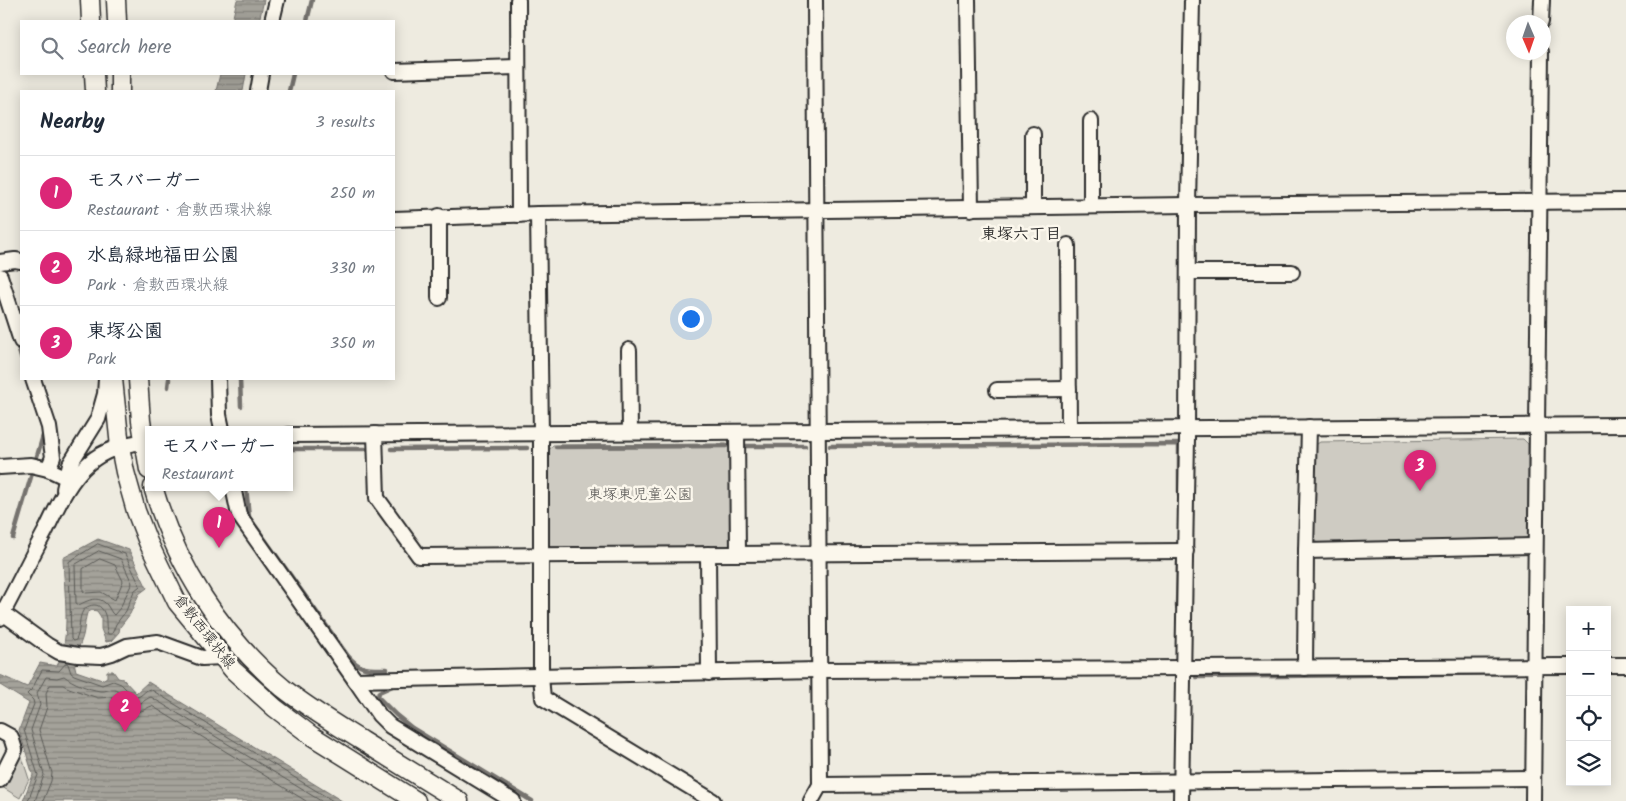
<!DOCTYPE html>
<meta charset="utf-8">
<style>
body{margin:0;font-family:Kalam,"Klee One",sans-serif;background:#f2f2f3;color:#1f2937}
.controls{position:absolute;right:15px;bottom:15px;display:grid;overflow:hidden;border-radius:0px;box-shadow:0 2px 12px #0003}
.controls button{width:45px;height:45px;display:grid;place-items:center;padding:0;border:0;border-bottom:1px solid #e0e1e3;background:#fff;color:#1f2937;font:25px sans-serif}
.compass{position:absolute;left:1506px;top:15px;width:45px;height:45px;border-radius:50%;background:#fff;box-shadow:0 2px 12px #0003;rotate:178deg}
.you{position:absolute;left:690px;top:318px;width:18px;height:18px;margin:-12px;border:4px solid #fff;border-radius:50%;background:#1a73e8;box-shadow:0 0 0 8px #1a73e833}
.badge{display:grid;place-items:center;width:32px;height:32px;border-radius:50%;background:#db2777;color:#fff;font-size:16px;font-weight:700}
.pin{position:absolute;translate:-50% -41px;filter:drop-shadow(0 1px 2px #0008)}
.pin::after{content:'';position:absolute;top:26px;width:18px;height:15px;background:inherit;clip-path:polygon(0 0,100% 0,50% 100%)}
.popup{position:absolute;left:145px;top:426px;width:148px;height:65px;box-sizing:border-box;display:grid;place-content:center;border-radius:0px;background:#fff;filter:drop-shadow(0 1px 4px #0005);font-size:16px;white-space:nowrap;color:#747a83}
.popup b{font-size:19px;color:#1f2937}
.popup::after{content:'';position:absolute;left:50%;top:100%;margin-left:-10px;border:10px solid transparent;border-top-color:#fff}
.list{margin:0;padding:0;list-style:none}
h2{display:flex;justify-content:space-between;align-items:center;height:65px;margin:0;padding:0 20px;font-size:21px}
h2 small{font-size:16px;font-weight:400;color:#747a83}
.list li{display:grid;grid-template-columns:32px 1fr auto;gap:15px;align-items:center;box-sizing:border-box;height:75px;padding:0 20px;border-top:1px solid #e0e1e3}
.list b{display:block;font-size:19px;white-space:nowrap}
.list p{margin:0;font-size:16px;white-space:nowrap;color:#747a83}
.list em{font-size:16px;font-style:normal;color:#747a83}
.icon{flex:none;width:28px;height:28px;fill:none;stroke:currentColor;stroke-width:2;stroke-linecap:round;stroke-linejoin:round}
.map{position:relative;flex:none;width:1626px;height:801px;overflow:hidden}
.search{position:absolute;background:#fff;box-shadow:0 2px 12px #0003;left:20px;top:20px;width:375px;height:55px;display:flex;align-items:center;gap:12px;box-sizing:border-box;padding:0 18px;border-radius:0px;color:#747a83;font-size:19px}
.panel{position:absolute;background:#fff;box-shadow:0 2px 12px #0003;left:20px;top:90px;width:375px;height:290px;border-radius:0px}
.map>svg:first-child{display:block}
.green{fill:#cecbc2;stroke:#7c7b76}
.water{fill:url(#water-rules);stroke:#74726e}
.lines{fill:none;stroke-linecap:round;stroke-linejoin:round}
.shore{stroke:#5b5b57;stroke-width:1}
.stream{stroke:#74726e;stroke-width:4.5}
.minor-casing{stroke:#2b2b2b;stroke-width:18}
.major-casing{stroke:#2b2b2b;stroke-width:21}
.minor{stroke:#fbf7ec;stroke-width:14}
.major{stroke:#fbf7ec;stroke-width:18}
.labels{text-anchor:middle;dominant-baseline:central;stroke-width:5;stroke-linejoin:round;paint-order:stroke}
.park-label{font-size:15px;fill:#545351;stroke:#fbf7ec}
.street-label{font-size:15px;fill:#2b2b2b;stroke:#fbf7ec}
.neighbourhood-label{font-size:16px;font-weight:bold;fill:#2b2b2b;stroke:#fbf7ec}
</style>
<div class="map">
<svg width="1626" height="801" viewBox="0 0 1626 801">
<defs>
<pattern id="water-rules" width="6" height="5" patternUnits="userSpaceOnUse" patternTransform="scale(1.25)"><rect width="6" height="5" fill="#a4a29a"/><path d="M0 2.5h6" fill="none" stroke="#86847e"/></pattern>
</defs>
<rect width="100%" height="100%" fill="#eeebe0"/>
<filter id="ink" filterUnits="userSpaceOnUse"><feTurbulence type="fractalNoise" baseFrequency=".02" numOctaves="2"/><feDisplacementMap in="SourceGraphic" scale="10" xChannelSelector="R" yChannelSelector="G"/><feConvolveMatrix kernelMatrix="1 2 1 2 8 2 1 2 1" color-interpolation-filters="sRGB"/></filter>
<g filter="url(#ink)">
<g class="green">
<path d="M1523,439L1528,444V536L1523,541L1318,544L1312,537L1314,446L1320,442Z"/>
<path d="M727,444L732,451L734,541L729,546L551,547L547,541V453L553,445Z"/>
<path d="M20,751L29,779L20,798L2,787Z"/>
</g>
<g class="water">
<path d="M237,0H264L259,21H232Z"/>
<path d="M220,74H246L243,91H216Z"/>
<path d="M98,539L129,550L147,588L139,594L130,614L120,627L119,632L111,641L106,642L101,629V617L97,611L92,610L87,613C85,620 85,624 84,630C83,643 71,657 76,671L102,680L107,677V671H113L118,678L123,679L136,693L148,682L342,801H23L33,775L19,730L29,703L0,685V675L27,687L40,663L57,666C72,637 64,592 63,558Z"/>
</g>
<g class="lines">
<g class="shore">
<path d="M98,544L125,554L140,586L134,591L126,611L116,624L112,634H108C105,627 107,621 105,615C103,609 100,605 94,605C80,606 80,619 79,629C79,633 77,637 76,640L73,641L71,639L69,562Z"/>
<path d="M99,551L121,559L132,583L120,608L114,615C111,613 110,609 107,605C99,595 88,600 79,605L76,603L75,565Z"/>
<path d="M100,559L115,565L123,581L115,600L101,592L86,593L83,591V569Z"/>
<path d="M28,801L38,775L24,730L34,704L33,700L27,694L32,689L42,670L59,671L66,663L68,664L71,673L74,675L102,685L113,681L121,684L134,697C142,698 144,690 150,689L333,801"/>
<path d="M35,801L44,775L31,730L40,705L37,693L46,677L57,678L64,676C73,683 88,689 100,691C106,692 110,688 115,689C123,692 125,702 134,704C141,705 145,699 151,697L321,801"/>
<path d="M43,801L51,781L52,773L39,730L47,707L46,693L50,685H63L69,688L98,698L113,697C121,704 128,714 141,711C145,710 148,707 152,706L306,801"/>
</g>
<g class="stream">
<path d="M307,21L312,0"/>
<path d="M289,91L293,74"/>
<path d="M16,341L21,357"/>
<path d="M240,379L241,406"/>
<path d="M168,387L169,379"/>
<path d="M745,446H805"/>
<path d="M830,446L1179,444V496"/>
<path d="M556,447L726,446"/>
<path d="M289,449H365"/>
<path d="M391,449L527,448"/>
<path d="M246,487L249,517L348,656C361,671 369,669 387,669"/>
<path d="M13,538L45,429"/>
<path d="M1177,607L1178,562"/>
<path d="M1196,677L1518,673"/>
<path d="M397,684L379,692L378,697L396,715L412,728L532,801"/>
</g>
<defs>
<g id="minor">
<path d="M518,0L519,215"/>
<path d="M968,0L971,209"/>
<path d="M272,21L277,0"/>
<path d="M1541,22L1542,0"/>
<path d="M394,71L518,67"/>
<path d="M258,91L261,74"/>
<path d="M1091,121V206"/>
<path d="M1033,134V207"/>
<path d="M538,214L541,433V677L543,698L713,801"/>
<path d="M439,216V298"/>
<path d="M394,219L538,214L1188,205L1626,201"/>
<path d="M1068,245L1069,429"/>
<path d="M0,262L15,260L21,261"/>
<path d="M1188,272H1292"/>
<path d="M0,276L21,341"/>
<path d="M629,350L630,432"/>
<path d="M33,379L49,427L53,457L48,469L67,478"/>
<path d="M218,379L219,415L222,429"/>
<path d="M997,390L1069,389"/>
<path d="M737,432L738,553"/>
<path d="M375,434L377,498L419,556L1186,551"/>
<path d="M289,435L1626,425"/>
<path d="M0,467L31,465L48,469"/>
<path d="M233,487L239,515L355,680L819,670L1570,666"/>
<path d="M64,489L70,464L98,419L105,394L106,379"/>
<path d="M1306,551L1535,546"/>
<path d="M708,554L709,673"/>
<path d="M0,611L47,645L59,652L78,655L101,656L112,653L127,646L158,642L202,658L222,657"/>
<path d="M0,618C16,589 30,559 46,530C57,507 69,480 89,463C105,449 129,443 149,441"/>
<path d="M1607,665H1626"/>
<path d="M1305,668L1306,551L1309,427"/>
<path d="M355,680L379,715L390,726L513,801"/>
<path d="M0,731L11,737L15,750L0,780"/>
<path d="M820,785L1533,778"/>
<path d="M811,801L820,785L815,0"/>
<path d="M1181,801L1187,438L1188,205L1192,0"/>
<path d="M1533,801L1541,52"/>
</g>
<g id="major">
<path d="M90,0L91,21"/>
<path d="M116,0L117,21"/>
<path d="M94,74L95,91"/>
<path d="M120,74V91"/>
<path d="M113,379L120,447L125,472L136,511L148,542L177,602L233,670L275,708L312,736L416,801"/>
<path d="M138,379L141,421L149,470"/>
<path d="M153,487C176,565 221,636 283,688C308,708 335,724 362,741C394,761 427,781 459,801"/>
</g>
</defs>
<use href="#minor" class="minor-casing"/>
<use href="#major" class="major-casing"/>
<use href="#minor" class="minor"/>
<use href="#major" class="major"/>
</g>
</g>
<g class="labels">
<g class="park-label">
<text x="640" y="495">東塚東児童公園</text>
</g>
<g class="street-label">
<text transform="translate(204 632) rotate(52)">倉敷西環状線</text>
</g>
<g class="neighbourhood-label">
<text x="1021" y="234">東塚六丁目</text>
</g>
</g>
</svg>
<div class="controls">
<button>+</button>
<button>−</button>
<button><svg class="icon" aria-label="locate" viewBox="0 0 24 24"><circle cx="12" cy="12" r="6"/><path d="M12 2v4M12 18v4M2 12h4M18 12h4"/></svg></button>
<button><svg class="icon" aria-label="layers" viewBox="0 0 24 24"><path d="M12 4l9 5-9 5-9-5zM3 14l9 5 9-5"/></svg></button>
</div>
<svg class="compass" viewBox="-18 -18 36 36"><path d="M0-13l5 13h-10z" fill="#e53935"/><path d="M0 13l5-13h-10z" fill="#747a83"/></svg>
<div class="you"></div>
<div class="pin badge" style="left:219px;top:548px">1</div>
<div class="popup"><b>モスバーガー</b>Restaurant</div>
<div class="pin badge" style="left:125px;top:732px">2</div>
<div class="pin badge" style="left:1420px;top:491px">3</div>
<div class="search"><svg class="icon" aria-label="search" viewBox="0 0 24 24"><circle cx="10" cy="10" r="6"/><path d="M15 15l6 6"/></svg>Search here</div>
<section class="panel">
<h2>Nearby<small>3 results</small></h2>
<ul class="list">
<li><span class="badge">1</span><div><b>モスバーガー</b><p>Restaurant · 倉敷西環状線</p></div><em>250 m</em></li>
<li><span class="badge">2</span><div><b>水島緑地福田公園</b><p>Park · 倉敷西環状線</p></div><em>330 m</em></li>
<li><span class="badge">3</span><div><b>東塚公園</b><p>Park</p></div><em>350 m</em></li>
</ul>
</section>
</div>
